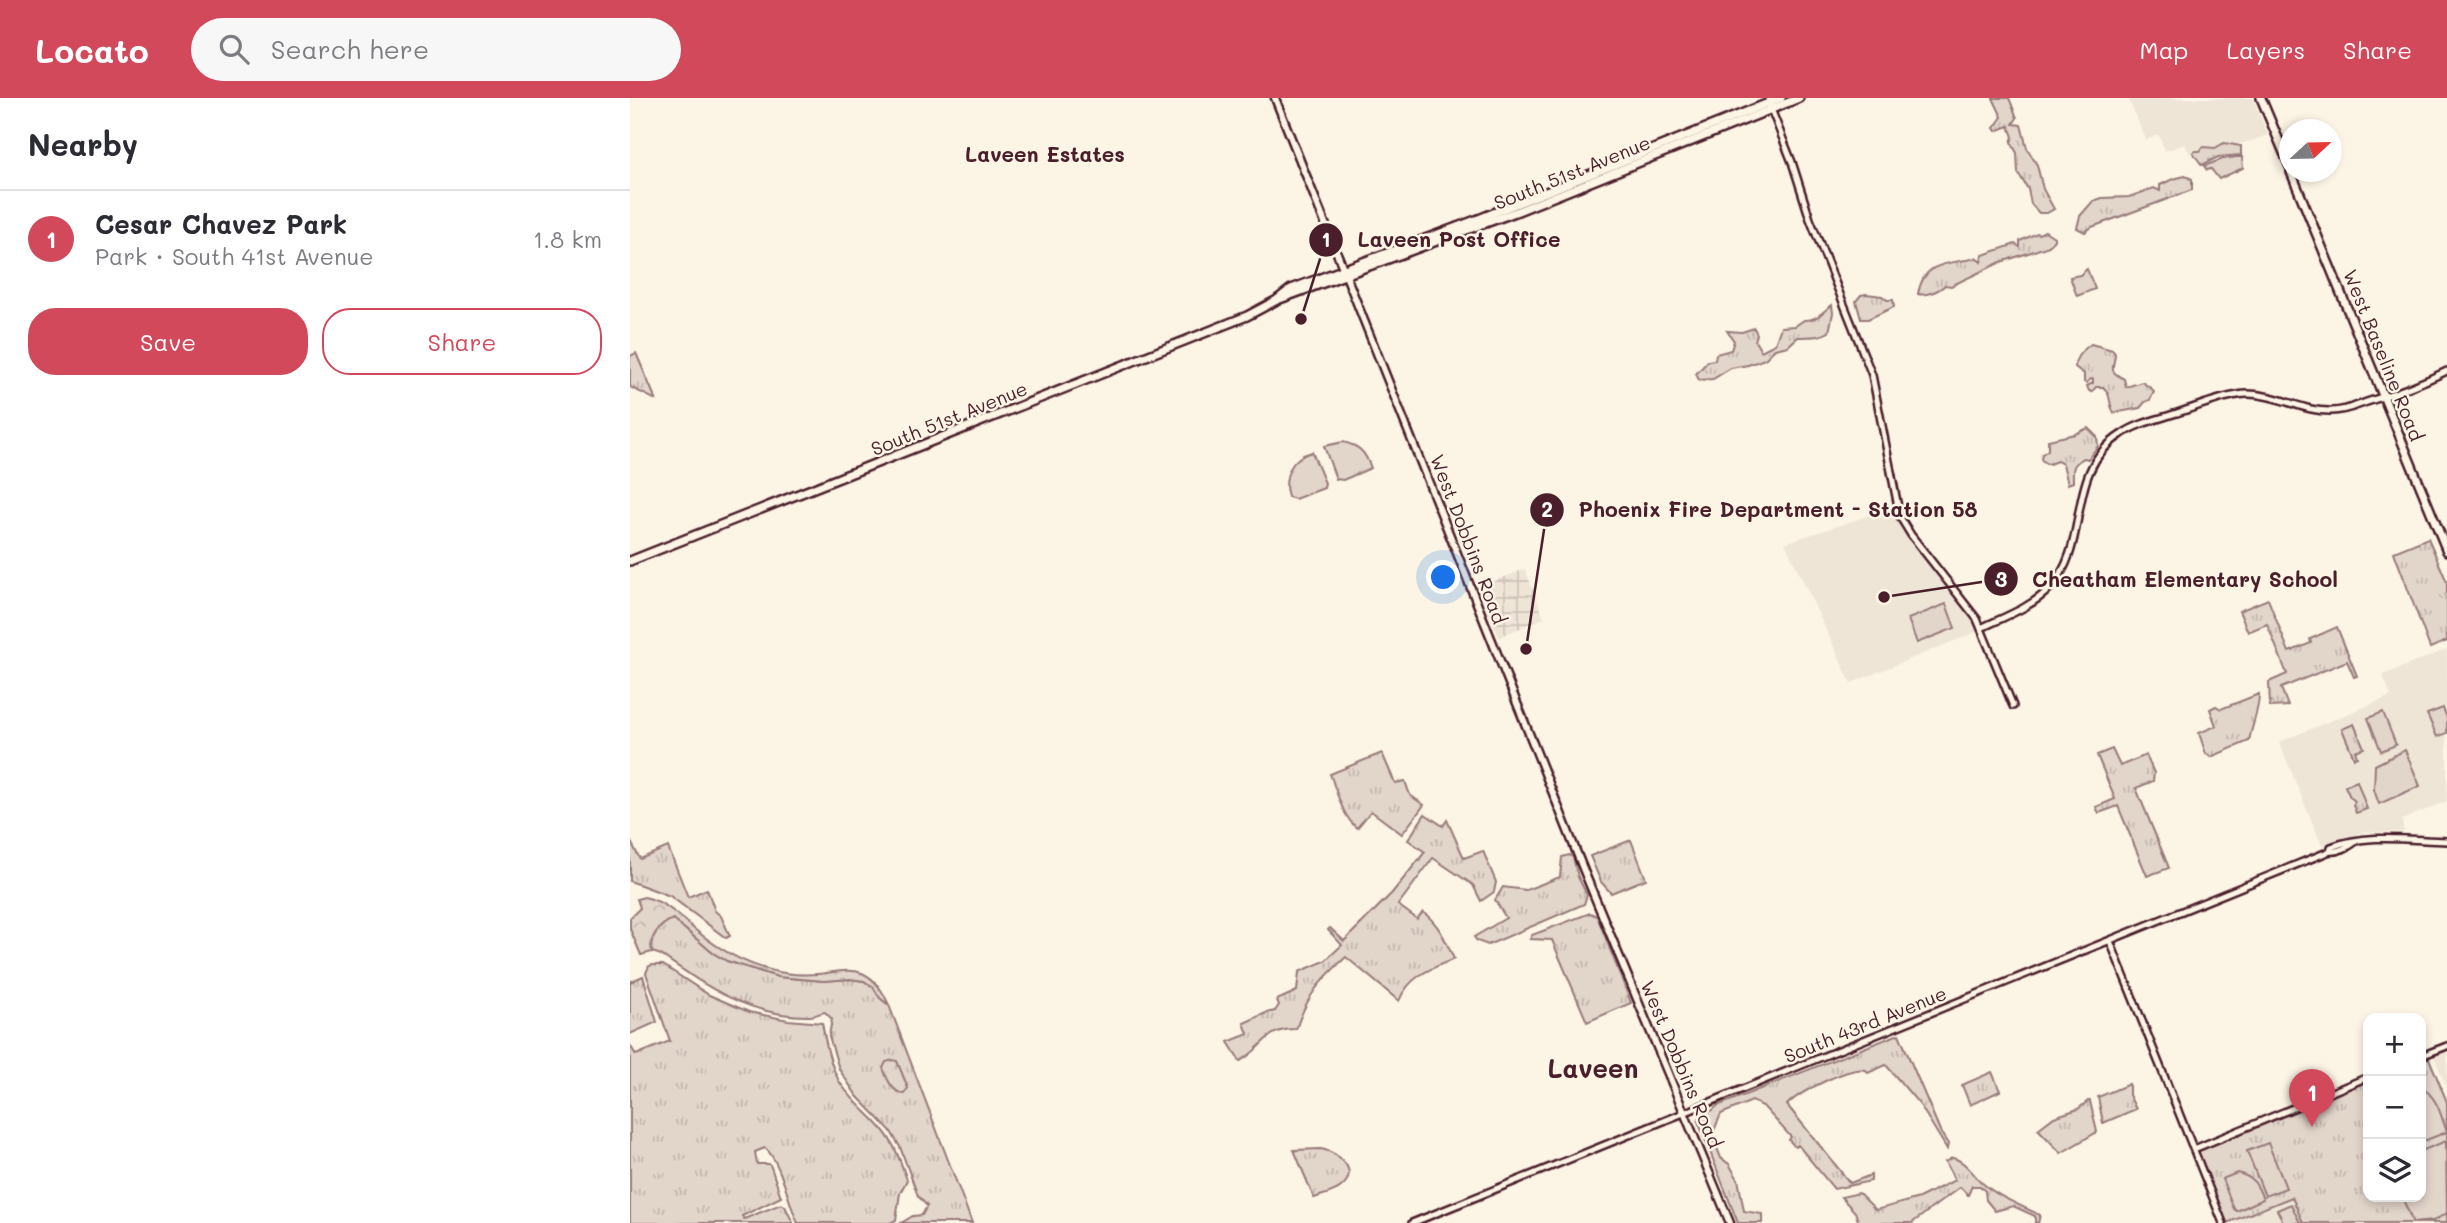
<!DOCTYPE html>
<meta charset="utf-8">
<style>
body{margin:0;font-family:Mali,sans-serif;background:#f7f7f7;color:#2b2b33}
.controls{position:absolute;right:21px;bottom:21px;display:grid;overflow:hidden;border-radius:14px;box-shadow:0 4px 10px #0003}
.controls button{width:63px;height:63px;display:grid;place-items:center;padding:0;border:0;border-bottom:2px solid #e1e1e2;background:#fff;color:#2b2b33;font:35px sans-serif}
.compass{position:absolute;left:1649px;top:21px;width:63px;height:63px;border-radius:50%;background:#fff;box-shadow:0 4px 10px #0003;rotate:68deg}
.you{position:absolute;left:814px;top:480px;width:24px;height:24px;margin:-18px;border:5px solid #fff;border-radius:50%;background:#1a73e8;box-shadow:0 0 0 10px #1a73e833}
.badge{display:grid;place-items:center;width:46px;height:46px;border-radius:50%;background:#d1495b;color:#fff;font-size:23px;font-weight:700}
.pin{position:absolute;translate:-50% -58px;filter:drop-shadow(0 2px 4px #0008)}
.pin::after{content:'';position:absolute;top:37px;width:24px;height:21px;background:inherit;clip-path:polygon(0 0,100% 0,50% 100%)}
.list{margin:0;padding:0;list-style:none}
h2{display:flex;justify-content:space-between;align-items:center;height:91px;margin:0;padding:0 28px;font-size:30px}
h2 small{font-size:23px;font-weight:400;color:#7c7c81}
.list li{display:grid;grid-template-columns:46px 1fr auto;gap:21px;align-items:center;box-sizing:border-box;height:98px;padding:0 28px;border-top:2px solid #e1e1e2}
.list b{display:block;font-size:26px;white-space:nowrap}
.list p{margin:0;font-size:23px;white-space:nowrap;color:#7c7c81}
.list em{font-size:23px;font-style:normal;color:#7c7c81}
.actions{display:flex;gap:14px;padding:21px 28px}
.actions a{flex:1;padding:16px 0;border:2px solid #d1495b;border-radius:28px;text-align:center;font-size:24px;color:#d1495b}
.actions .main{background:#d1495b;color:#fff}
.icon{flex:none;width:38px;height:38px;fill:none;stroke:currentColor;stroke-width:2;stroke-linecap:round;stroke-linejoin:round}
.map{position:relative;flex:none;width:1817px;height:1125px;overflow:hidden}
header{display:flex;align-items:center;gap:42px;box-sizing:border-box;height:98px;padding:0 35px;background:#d1495b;color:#fff}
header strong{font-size:33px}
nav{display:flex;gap:38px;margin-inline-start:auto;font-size:24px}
.search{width:490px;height:63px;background:#f7f7f7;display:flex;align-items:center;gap:18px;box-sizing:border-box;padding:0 24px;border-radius:38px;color:#7c7c81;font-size:26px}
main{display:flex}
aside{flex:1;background:#fff}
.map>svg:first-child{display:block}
.built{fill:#eee5d7}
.industrial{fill:url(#industrial-grid)}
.grass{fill:url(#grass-tufts);stroke:#967a7a;stroke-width:2}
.forest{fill:url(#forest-crowns);stroke:#967a7a;stroke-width:2}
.garden{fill:#e2d5ca;stroke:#967a7a;stroke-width:2}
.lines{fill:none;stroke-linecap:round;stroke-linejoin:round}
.tertiary-casing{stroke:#4a1f2b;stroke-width:10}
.secondary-casing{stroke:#4a1f2b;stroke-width:11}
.primary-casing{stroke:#4a1f2b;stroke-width:12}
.tertiary{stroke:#fcf5e5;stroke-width:5}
.secondary{stroke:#fcf5e5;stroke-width:6}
.primary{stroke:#fcf5e5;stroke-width:7}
.labels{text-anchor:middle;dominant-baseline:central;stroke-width:5;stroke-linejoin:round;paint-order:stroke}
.street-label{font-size:19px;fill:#4a1f2b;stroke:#fcf5e5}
.neighbourhood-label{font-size:21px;font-weight:bold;fill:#4a1f2b;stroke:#fcf5e5}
.district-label{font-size:26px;font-weight:bold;fill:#4a1f2b;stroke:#fcf5e5}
.leader{fill:none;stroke:#4a1f2b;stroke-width:2.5}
.callout-dot{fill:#4a1f2b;stroke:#fcf5e5;stroke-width:2.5}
.mark-label{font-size:21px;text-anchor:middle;font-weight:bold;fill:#fff}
.callout-label{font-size:21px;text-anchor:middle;font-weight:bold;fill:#4a1f2b;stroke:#fcf5e5;stroke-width:5;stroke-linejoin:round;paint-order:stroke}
</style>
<header>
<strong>Locato</strong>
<div class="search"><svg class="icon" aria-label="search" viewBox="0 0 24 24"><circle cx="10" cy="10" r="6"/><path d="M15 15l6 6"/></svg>Search here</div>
<nav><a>Map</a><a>Layers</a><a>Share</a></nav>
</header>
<main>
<aside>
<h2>Nearby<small></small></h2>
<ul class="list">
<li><span class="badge">1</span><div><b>Cesar Chavez Park</b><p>Park · South 41st Avenue</p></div><em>1.8 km</em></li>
</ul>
<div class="actions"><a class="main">Save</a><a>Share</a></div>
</aside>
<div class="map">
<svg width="1817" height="1125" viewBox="0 0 1817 1125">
<defs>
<pattern id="industrial-grid" width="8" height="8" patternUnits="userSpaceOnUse" patternTransform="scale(1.75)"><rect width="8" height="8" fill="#eee5d7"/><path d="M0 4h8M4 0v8" fill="none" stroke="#cec4b9"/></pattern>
<pattern id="grass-tufts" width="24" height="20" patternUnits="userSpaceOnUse" patternTransform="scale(1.75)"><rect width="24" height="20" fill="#e2d5ca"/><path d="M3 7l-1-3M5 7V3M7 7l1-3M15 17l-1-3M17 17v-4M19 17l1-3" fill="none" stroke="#c3b6ae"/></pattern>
<pattern id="forest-crowns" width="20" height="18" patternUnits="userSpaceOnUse" patternTransform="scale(1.75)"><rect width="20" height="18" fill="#e2d5ca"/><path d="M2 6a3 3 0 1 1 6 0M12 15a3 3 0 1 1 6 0" fill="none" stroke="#c3b6ae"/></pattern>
</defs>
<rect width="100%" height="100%" fill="#fcf5e5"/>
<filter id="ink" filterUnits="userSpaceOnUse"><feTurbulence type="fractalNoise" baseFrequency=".0143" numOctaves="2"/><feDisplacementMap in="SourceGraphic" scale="14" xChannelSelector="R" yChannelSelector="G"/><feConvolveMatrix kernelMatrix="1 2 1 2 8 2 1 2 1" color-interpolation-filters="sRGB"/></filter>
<g filter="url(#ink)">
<g class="built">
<path d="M1498,0H1623L1638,37L1618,44L1559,55L1555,46L1535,53L1529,37L1516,42Z"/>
<path d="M1259,411L1264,412L1273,432L1338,514L1349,533L1221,585L1155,445Z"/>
<path d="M1817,551V703L1772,722L1774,734H1736L1692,748L1649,644L1761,598L1753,577Z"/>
<path d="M1817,953V992L1804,958Z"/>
<path d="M1662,1099L1673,1125H1600Z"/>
</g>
<path class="industrial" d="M895,471L914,520L869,539L849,489Z"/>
<g class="grass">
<path d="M1363,0H1379L1387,20L1383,26L1391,27L1397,50L1407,67L1413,91L1424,111L1417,115H1409L1401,106L1398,91L1388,75L1387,55L1381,44L1383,39L1379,28L1366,33L1364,30L1372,19Z"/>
<path d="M1594,45L1611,48V57L1588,59L1572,67L1563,55L1564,53H1570L1573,49L1585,50Z"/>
<path d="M1606,59H1612L1613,70L1589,81L1581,71L1577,72L1574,68L1593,61Z"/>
<path d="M1555,78L1562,81V92L1462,129L1455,134L1447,130L1450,118L1463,103L1472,100L1499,99L1524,90L1530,93V87L1543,81Z"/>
<path d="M1415,133L1424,139V142L1419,148L1371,164L1321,188L1315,187C1309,193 1296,198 1288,196C1294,162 1319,166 1347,160L1351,164L1353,157L1385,146L1390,149V143L1407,135L1409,136Z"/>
<path d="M1457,171L1465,191L1447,198L1440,179L1450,177Z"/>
<path d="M1236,196L1252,198L1257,202H1263L1264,209L1238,221H1231L1226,203L1231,197Z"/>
<path d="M1202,207L1203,215L1199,234C1189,240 1179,238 1168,239L1158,248L1145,251L1135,261L1118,267L1101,270L1083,281L1069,282L1066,276L1078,263L1085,262L1086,256L1101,252L1104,243L1097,233L1112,234L1124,230L1127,236L1125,243L1131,253L1145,246L1151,229L1165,228L1174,222C1186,223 1192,214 1202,207Z"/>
<path d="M1461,246L1483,252L1485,256C1484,271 1477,272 1494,281L1496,289L1512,284L1522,291L1524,294L1520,302L1515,304L1510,310L1484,315C1478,305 1482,297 1473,289H1466L1462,294L1459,293L1457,288L1463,285V281L1459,282L1457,285L1454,284V276L1445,269C1445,258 1453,252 1461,246Z"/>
<path d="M6,255L26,302L0,289V258Z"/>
<path d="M1458,330L1467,339L1468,348L1458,361L1454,360C1441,366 1443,372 1443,384L1438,386L1433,366L1427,363C1420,366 1416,368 1411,361L1412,356L1418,352V342L1445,336Z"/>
<path d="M1798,440L1817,484V543L1800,550L1764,454Z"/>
<path d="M1638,501L1659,554L1681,545L1680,541L1707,529L1727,578L1724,579L1717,563L1651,590L1658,608L1640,609L1639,584L1657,576L1637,526L1618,534L1609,513Z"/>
<path d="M1629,596C1629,612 1622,627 1619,643L1581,659L1576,656L1569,635L1586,628L1580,611L1586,608L1591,611Z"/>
<path d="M1813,610L1817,620V635L1807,639L1797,616Z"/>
<path d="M1724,626L1734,650L1725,653L1727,659L1724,660L1712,631Z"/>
<path d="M1482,651L1490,668L1516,657L1524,675L1523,683L1506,690L1539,770L1517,778L1488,708L1469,715L1466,709L1485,701L1467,657Z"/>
<path d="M752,655L765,685L775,683L780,697L794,707L772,736L741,713L727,730C712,718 707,694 700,676Z"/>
<path d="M1727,683L1737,711L1726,715L1723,707L1725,703L1720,699L1715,688Z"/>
<path d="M795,716L813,728L817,722L834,760L853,753L866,784L864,794L851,803L843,787L803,760L768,807L787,821L793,814C809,826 816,843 824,861C800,871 779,878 769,903L716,859C689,884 678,896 666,931C633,931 634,951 610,963L598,944L618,936L614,925L636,915L645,913L649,907L647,902L667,893L669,874L695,863L712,847L698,832L700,830L714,843L762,795L795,754L778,742Z"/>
<path d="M0,742L10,761L38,749L58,799L77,791L85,813L91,818L100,838L96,840L40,798L0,783Z"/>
<path d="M1001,742L1016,781L981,795L971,784L960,758Z"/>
<path d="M939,757L943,759L948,779L957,797L954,806L858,847L847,843L844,839L876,820L865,802L873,789L896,792L930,779L932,759Z"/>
<path d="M960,815L967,818L1001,905L957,924L922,842L900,841L902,837Z"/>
<path d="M39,821H43L83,855L97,863L148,879L194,883L220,881L234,883L243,889L250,900L259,907L342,1125H271L283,1118L292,1117L297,1108L288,1098L270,1049L260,1032L227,998L209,971L199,938L202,921L195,914C189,915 185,918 180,918C120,919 77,889 31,857L22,854C18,840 29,830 39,821Z"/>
<path d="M23,867H33L79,897L119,914L158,922L192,925C196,945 199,964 209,983C221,1002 239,1016 253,1032C265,1046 271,1065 277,1082L270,1095L266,1122L260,1125H168C158,1105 151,1063 135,1050L125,1054L127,1066H139L141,1069L151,1099L112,1118L114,1121L151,1106L155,1108L163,1125H0V947L6,957L40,943L16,875L19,868Z"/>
<path d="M13,878L27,924L0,936V884Z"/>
<path d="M1269,936L1311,1035L1318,1046L1317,1051L1290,1007L1256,967L1238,975L1236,972C1219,968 1168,995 1157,1007L1220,1085L1241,1077V1083L1204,1091L1168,1047L1165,1049L1159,1042L1161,1039L1133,1008L1122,1003L1091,1016L1082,1037L1091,1060L1099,1066L1108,1081L1114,1113L1132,1116V1125H1108L1068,1023L1071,1018L1083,1012L1087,1008Z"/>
<path d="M1798,958L1817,1004V1125H1673L1662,1099L1597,1125L1568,1053L1738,982V1099H1791V961Z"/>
<path d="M1362,974L1370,993L1340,1007L1332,987Z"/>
<path d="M1499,986V997L1506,1011L1473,1025L1468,999Z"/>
<path d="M1458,1003H1460L1467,1034L1431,1055L1408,1031L1424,1019L1448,1011Z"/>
<path d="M691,1051C708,1054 731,1073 711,1089C704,1095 692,1097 684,1100L664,1052Z"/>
<path d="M1322,1060C1333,1061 1343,1076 1351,1084C1368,1099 1390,1107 1410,1117L1408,1125H1405V1118L1383,1108L1365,1113L1356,1102L1355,1093L1350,1088H1342L1338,1097L1330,1089L1282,1125H1229L1225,1114L1211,1099L1229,1095L1246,1112L1289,1100L1325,1082L1315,1064Z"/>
</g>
<g class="forest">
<path d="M14,799C38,804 50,820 68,834C89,851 113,865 140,872C154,876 173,877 188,876C202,875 219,870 232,875C246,881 253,894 259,907L250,900L243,889L234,883L220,881L194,883L148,879L97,863L83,855L43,821C30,826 18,840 22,854L11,857L0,831V820L10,810L7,801Z"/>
<path d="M263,962L267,963L278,990L274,996C262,994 257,981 253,970L256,964Z"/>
</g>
<g class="garden">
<path d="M713,344C730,348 735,354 741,370L713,382L706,381L694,348Z"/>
<path d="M682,354L695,385L694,390L665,401L658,399C652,379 661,359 682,354Z"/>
<path d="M1316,506L1325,530L1287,545L1278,521Z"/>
<path d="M1753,614L1766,647L1751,653L1738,620Z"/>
<path d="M1775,652L1790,688L1749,706L1744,692L1745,667Z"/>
<path d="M1791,988C1808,1001 1810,1015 1817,1034L1791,1044Z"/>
<path d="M1816,1043L1817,1115L1803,1123L1783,1125L1772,1099H1791V1053Z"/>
<path d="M1638,1045L1656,1090L1635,1098L1617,1053Z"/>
<path d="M1607,1075C1624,1079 1627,1086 1633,1101L1607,1113L1604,1111L1592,1081Z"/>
<path d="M1661,1106L1670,1125H1654L1647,1112Z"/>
</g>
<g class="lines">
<defs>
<g id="tertiary">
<path d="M1139,0L1141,11L1162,64L1180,121L1242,277L1270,419L1281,437L1347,521L1383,608"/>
<path d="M1351,530C1374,519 1402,509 1420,490C1463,444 1432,374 1492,336C1508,325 1529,321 1547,315C1567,309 1587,300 1608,297C1617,295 1626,296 1635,298C1658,302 1677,314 1702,313C1717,313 1729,306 1743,302C1769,294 1792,285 1817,273"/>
<path d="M1700,753L1701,749C1738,735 1778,742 1817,743"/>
<path d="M1480,843L1593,1125"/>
<path d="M1791,958L1817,948"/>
<path d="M1564,1051L1738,979"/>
<path d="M782,1125L1700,753C1708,754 1719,749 1725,744"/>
</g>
<path id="secondary" d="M645,0L956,778L1100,1125"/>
<g id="primary">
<path d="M1631,0L1660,69"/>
<path d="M1661,74L1817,453"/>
<path d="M648,201L661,191L851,120L1151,0"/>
<path d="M0,463L617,218L647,202L888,113L1169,0"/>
</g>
</defs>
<use href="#tertiary" class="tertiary-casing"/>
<use href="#secondary" class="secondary-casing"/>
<use href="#primary" class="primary-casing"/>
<use href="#tertiary" class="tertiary"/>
<use href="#secondary" class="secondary"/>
<use href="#primary" class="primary"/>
</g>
</g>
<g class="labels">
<g class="street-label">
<text transform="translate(942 74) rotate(-22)">South 51st Avenue</text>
<text transform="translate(1754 257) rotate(68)">West Baseline Road</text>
<text transform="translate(319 320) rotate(-22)">South 51st Avenue</text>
<text transform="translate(839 441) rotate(69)">West Dobbins Road</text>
<text transform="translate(1235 926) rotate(-22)">South 43rd Avenue</text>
<text transform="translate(1052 966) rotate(67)">West Dobbins Road</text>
</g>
<g class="neighbourhood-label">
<text x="415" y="55">Laveen Estates</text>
</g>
<g class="district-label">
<text x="963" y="970">Laveen</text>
</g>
</g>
<path class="leader" d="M671 221L696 142M896 551L917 412M1254 499L1371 481"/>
<g class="callout-dot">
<circle cx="671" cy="221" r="7"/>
<circle cx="896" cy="551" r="7"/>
<circle cx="1254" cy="499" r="7"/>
<circle cx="696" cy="142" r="18"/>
<circle cx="917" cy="412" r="18"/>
<circle cx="1371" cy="481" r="18"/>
</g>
<g class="mark-label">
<text x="696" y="149">1</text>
<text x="917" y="419">2</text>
<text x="1371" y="489">3</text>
</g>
<g class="callout-label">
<text x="829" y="149">Laveen Post Office</text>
<text x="1148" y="419">Phoenix Fire Department - Station 58</text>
<text x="1555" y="489">Cheatham Elementary School</text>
</g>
</svg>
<div class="controls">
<button>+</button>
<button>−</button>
<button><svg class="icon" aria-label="layers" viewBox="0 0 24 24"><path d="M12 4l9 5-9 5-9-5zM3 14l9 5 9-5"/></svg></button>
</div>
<svg class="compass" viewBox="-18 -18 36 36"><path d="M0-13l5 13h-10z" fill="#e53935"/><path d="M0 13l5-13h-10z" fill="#7c7c81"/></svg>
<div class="you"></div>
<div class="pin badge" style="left:1682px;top:1029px">1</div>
</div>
</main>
